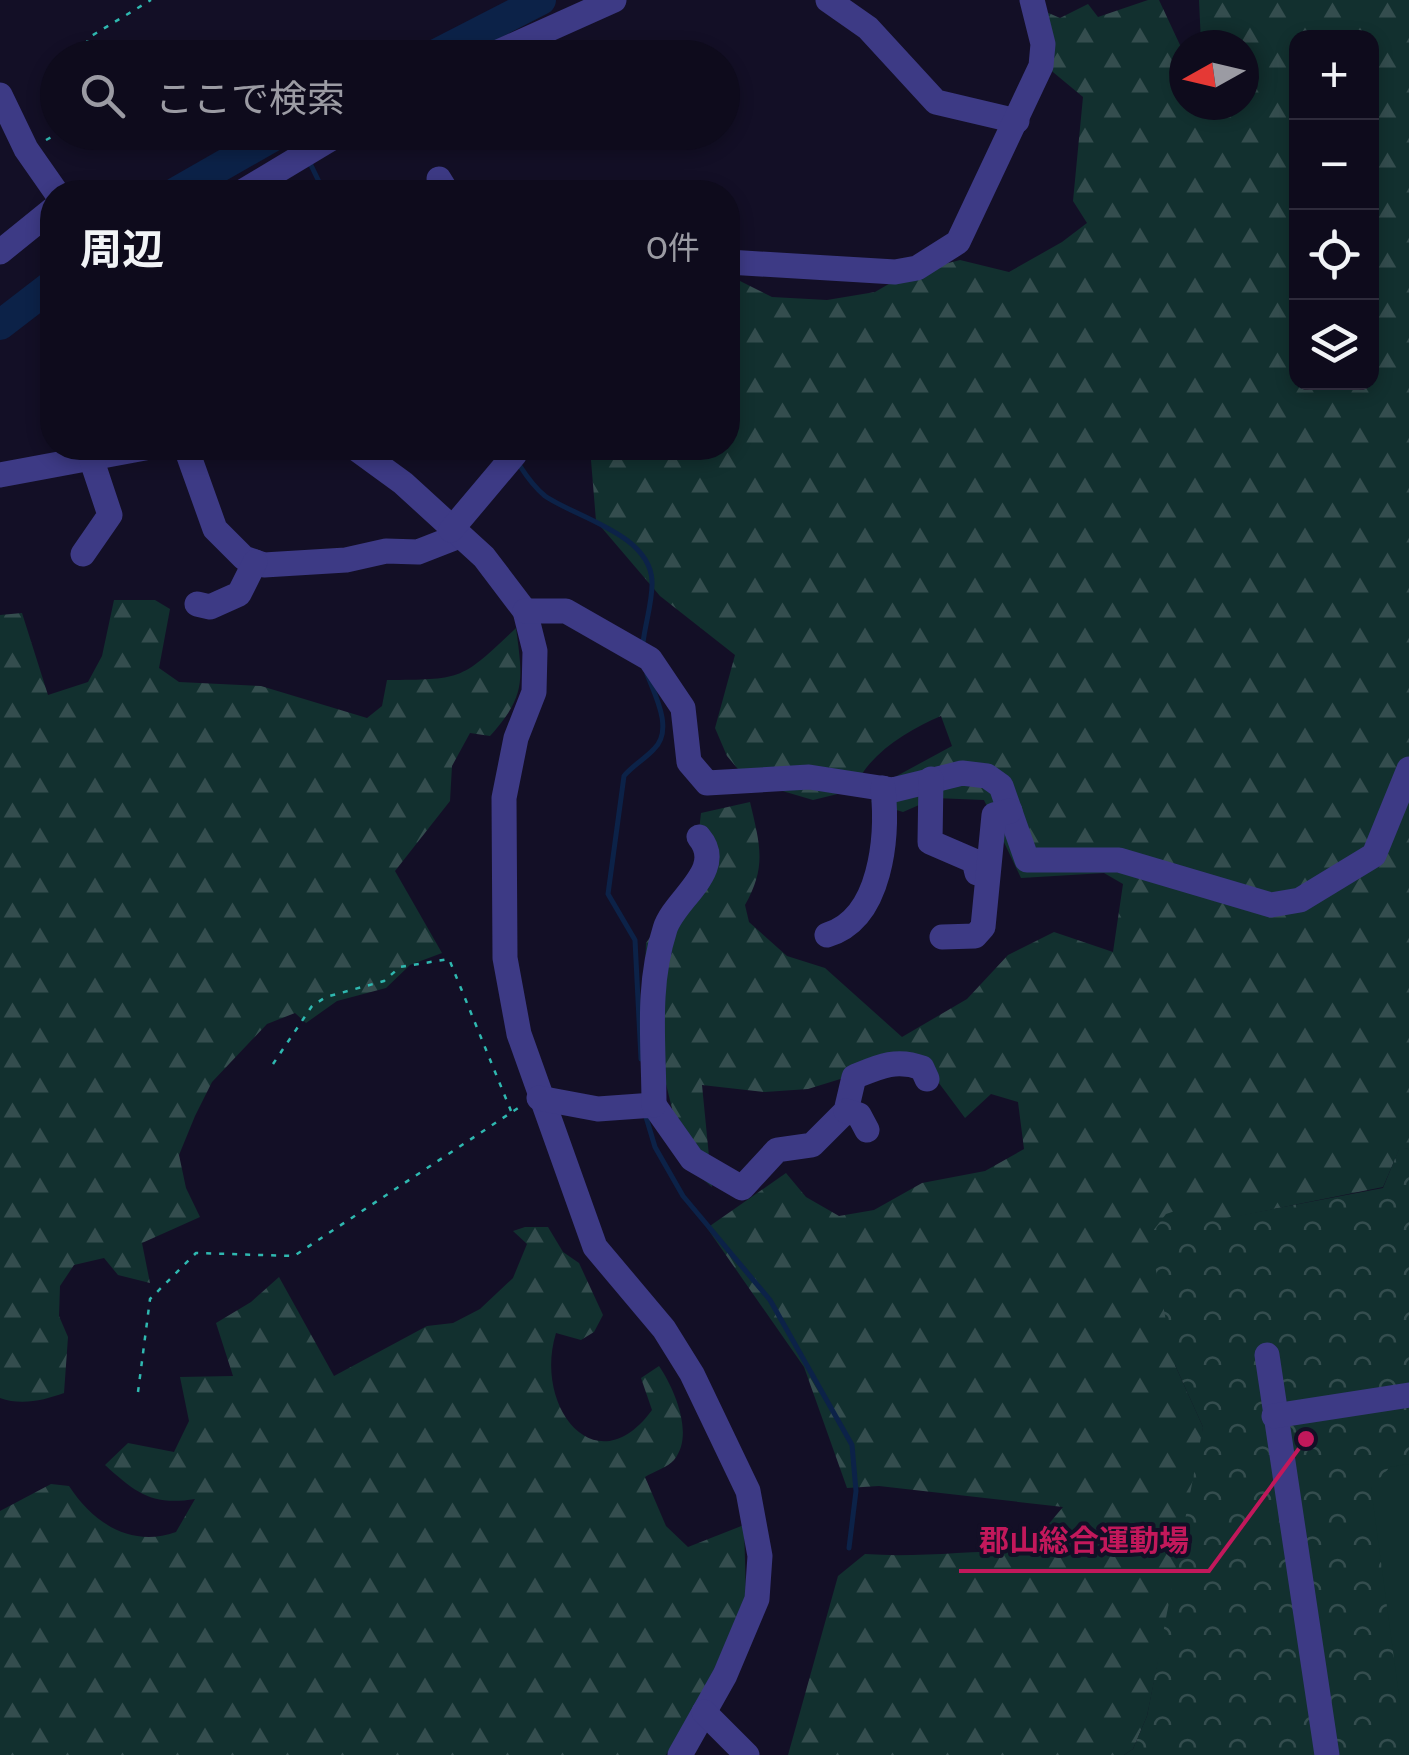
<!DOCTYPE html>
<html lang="ja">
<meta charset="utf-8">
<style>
body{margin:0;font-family:Cabin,"Noto Sans JP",sans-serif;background:#171425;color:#f1f3f6}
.controls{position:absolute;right:30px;top:30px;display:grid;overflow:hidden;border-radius:20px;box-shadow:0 5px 15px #0003}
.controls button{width:90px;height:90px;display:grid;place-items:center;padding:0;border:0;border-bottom:2px solid #2e2b3b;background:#0e0b1c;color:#f1f3f6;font:50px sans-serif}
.compass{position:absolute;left:1169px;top:30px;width:90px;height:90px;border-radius:50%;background:#0e0b1c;box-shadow:0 5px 15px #0003;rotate:262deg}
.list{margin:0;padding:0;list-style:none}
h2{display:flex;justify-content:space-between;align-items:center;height:130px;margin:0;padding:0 40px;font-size:42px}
h2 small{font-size:32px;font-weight:400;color:#9b9ba3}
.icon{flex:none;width:55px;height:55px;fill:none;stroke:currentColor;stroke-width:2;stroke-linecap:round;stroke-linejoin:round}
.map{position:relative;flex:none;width:1409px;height:1755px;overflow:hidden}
.search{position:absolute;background:#0e0b1c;box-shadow:0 5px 15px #0003;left:40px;top:40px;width:700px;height:110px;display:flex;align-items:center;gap:25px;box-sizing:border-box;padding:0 35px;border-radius:55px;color:#9b9ba3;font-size:38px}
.panel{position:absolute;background:#0e0b1c;box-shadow:0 5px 15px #0003;left:40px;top:180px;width:700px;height:280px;border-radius:40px}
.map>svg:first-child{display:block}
.forest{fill:url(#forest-firs);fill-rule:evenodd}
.park{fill:url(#park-crowns)}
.garden{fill:#12302f}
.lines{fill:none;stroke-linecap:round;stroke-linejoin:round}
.stream{stroke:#0c2248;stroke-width:5}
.river{stroke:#0c2248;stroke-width:30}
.path{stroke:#2fb8b0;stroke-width:2.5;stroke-dasharray:5 8;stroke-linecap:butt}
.minor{stroke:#3d3a85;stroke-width:25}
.leader{fill:none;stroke:#c2185b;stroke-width:4}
.callout-dot{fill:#c2185b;stroke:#130f26;stroke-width:4}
.callout-label{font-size:30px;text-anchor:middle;font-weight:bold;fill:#c2185b;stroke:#130f26;stroke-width:8;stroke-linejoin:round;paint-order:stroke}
</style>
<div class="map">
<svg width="1409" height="1755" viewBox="0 0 1409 1755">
<defs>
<pattern id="forest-firs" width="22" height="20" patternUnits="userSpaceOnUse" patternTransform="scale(2.5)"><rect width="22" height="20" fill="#12302f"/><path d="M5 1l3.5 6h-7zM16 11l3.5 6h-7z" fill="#344d4e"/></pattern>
<pattern id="park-crowns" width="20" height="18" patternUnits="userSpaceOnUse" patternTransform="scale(2.5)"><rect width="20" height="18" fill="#12302f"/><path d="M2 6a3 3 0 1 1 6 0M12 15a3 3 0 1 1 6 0" fill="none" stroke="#344d4e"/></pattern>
</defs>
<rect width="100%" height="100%" fill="#130f26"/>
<g class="forest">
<path d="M1148,0H1159L1180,45L1201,43L1199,0H1409V1148L1399,1150L1383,1187L1200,1224L1175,1365L1203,1427L1201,1452L1147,1716L1133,1749L1124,1755H788L838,1576L865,1554C919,1558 972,1550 1026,1551L1063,1507L879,1486L847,1488L804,1367L707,1228L786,1173L806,1197L839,1216L874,1210L922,1183L985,1171L1024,1149L1018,1102L991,1094L965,1118L918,1055L808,1089L765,1092L702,1085L712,1187L686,1165L644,995L646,943L694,876L701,813L750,802C760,845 767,866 745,905L749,922L787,956L825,968L902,1037L967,999L1008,955L1054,932L1113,952L1123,884L1104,873L1021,878L984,800L935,798L903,812L871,802L882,784L952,746L941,716C908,730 866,755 854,790L813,800L748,781L727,756L715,728L735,655L660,596L596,521L590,448H728V275L772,297L827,300L875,292L906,274L960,260L1009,272L1062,242L1087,223L1073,201L1083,97L1036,58L1044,11L1060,18L1088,4L1098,17ZM1296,38H1372V382H1296ZM1184,45H1244V105H1184Z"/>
<path d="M114,600H155L170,609L159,668L179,682L261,686L367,718L382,706L387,680C463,679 460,681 516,628C523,680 526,696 490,736L470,733L452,766L450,801L395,871L442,953L410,965L386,988L337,1001L306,1023L295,1013L267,1024L212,1082L195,1116L179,1155L186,1188L200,1217L142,1243L150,1283L118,1275L104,1258L74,1265L60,1286L59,1316L68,1337L64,1393C44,1400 22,1406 0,1398V615L22,613L48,695L88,682L102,656Z"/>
<path d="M525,1227H548L563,1252L579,1263L603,1315L594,1332L581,1340L556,1333C533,1407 596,1487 652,1410L641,1378L659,1366C674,1388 695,1435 674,1460C668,1467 653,1472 645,1477L666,1526L688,1547L744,1525L746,1596L704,1693L666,1755H0V1511L51,1484L69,1486C93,1523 131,1548 176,1532L195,1499C152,1506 136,1493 105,1465L128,1443L174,1452L189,1421L180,1377L233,1376L216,1323L251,1302L279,1277L334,1376L427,1326L453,1323L480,1309L513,1278L527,1244L513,1231Z"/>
</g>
<path class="park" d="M1409,1148V1755H1124L1133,1749L1147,1716L1203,1427L1175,1365L1149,1236L1166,1214L1187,1207L1200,1223L1383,1188L1399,1149Z"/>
<path class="garden" d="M1409,1464V1755H1407L1371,1488L1390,1467Z"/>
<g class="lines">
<g class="stream">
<path d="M294,132L301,147"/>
<path d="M308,159L324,192"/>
<path d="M520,466C527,477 534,487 545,496C575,517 650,534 652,581C653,600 645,624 643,643"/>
<path d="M641,1059L635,940L608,894L624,776C633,765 645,759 654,749C674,730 655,695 647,674"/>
<path d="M646,1117L655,1147L683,1196L770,1300L852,1445L856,1491L849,1548"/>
</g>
<g class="river">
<path d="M428,58L541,0"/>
<path d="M176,192L281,132"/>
<path d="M0,325L52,285"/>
</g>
<g class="path">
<path d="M84,58L88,38L151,0"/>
<path d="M46,140L61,132"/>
<path d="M273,1064L312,1006L326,997L384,981L400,967L449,959L511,1111"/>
<path d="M138,1392L150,1299L196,1253L294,1256L521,1106"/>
</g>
<g class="minor">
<path d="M828,0L868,28L936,102L1017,121"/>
<path d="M485,58L614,0"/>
<path d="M0,95L26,149L56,192"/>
<path d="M439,179L447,192"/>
<path d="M242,192L342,132"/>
<path d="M0,252L52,210"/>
<path d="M728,262L895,272L917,268L958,242L1041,66L1043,44L1032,0"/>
<path d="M186,448L215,529L244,558L264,565L346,560L386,551L418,552L459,536"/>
<path d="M355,448L403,483L484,557L525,611L535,651L534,692L516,738L504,798L505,958L519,1034L595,1247L664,1329L692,1374L748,1491L760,1556L757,1599L725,1675L680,1755"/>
<path d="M0,475L145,448"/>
<path d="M451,530L515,454L510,448"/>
<path d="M83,554L110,515L91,458"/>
<path d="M197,604L210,607L239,594L255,562"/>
<path d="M525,611H566L650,659L683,708L689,762L707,783L809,777L893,790L962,773L987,776L1001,786L1027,860H1119L1271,905L1300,900L1374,855L1409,769"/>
<path d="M931,779L930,842L974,861L977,873"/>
<path d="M827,935C882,919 888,836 883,788"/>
<path d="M942,937L975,936L983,927L994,815L1010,811"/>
<path d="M539,1098L598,1109L654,1105L692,1159L742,1188L777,1150L812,1145L846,1111L854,1077C878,1067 896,1058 922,1068L927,1079"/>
<path d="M654,1105C654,1044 646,988 665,929C674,899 727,870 699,837"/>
<path d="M846,1111L859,1115L867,1130"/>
<path d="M1267,1355L1327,1755"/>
<path d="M1274,1416L1409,1395"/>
<path d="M704,1712L747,1755"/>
</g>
</g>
<path class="leader" d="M1306 1439L1209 1571H959"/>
<circle class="callout-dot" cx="1306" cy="1439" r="10"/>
<g class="callout-label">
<text x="1084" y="1551">郡山総合運動場</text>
</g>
</svg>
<div class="controls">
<button>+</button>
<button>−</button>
<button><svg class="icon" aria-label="locate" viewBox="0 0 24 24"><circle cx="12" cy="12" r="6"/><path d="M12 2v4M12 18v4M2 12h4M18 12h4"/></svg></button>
<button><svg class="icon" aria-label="layers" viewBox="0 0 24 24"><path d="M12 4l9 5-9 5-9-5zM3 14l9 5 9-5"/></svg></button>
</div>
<svg class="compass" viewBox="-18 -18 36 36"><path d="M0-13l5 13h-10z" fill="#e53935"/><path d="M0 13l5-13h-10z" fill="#9b9ba3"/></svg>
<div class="search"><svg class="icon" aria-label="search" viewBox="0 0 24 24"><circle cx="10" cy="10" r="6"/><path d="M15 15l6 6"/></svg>ここで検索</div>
<section class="panel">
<h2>周辺<small>0件</small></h2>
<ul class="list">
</ul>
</section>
</div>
